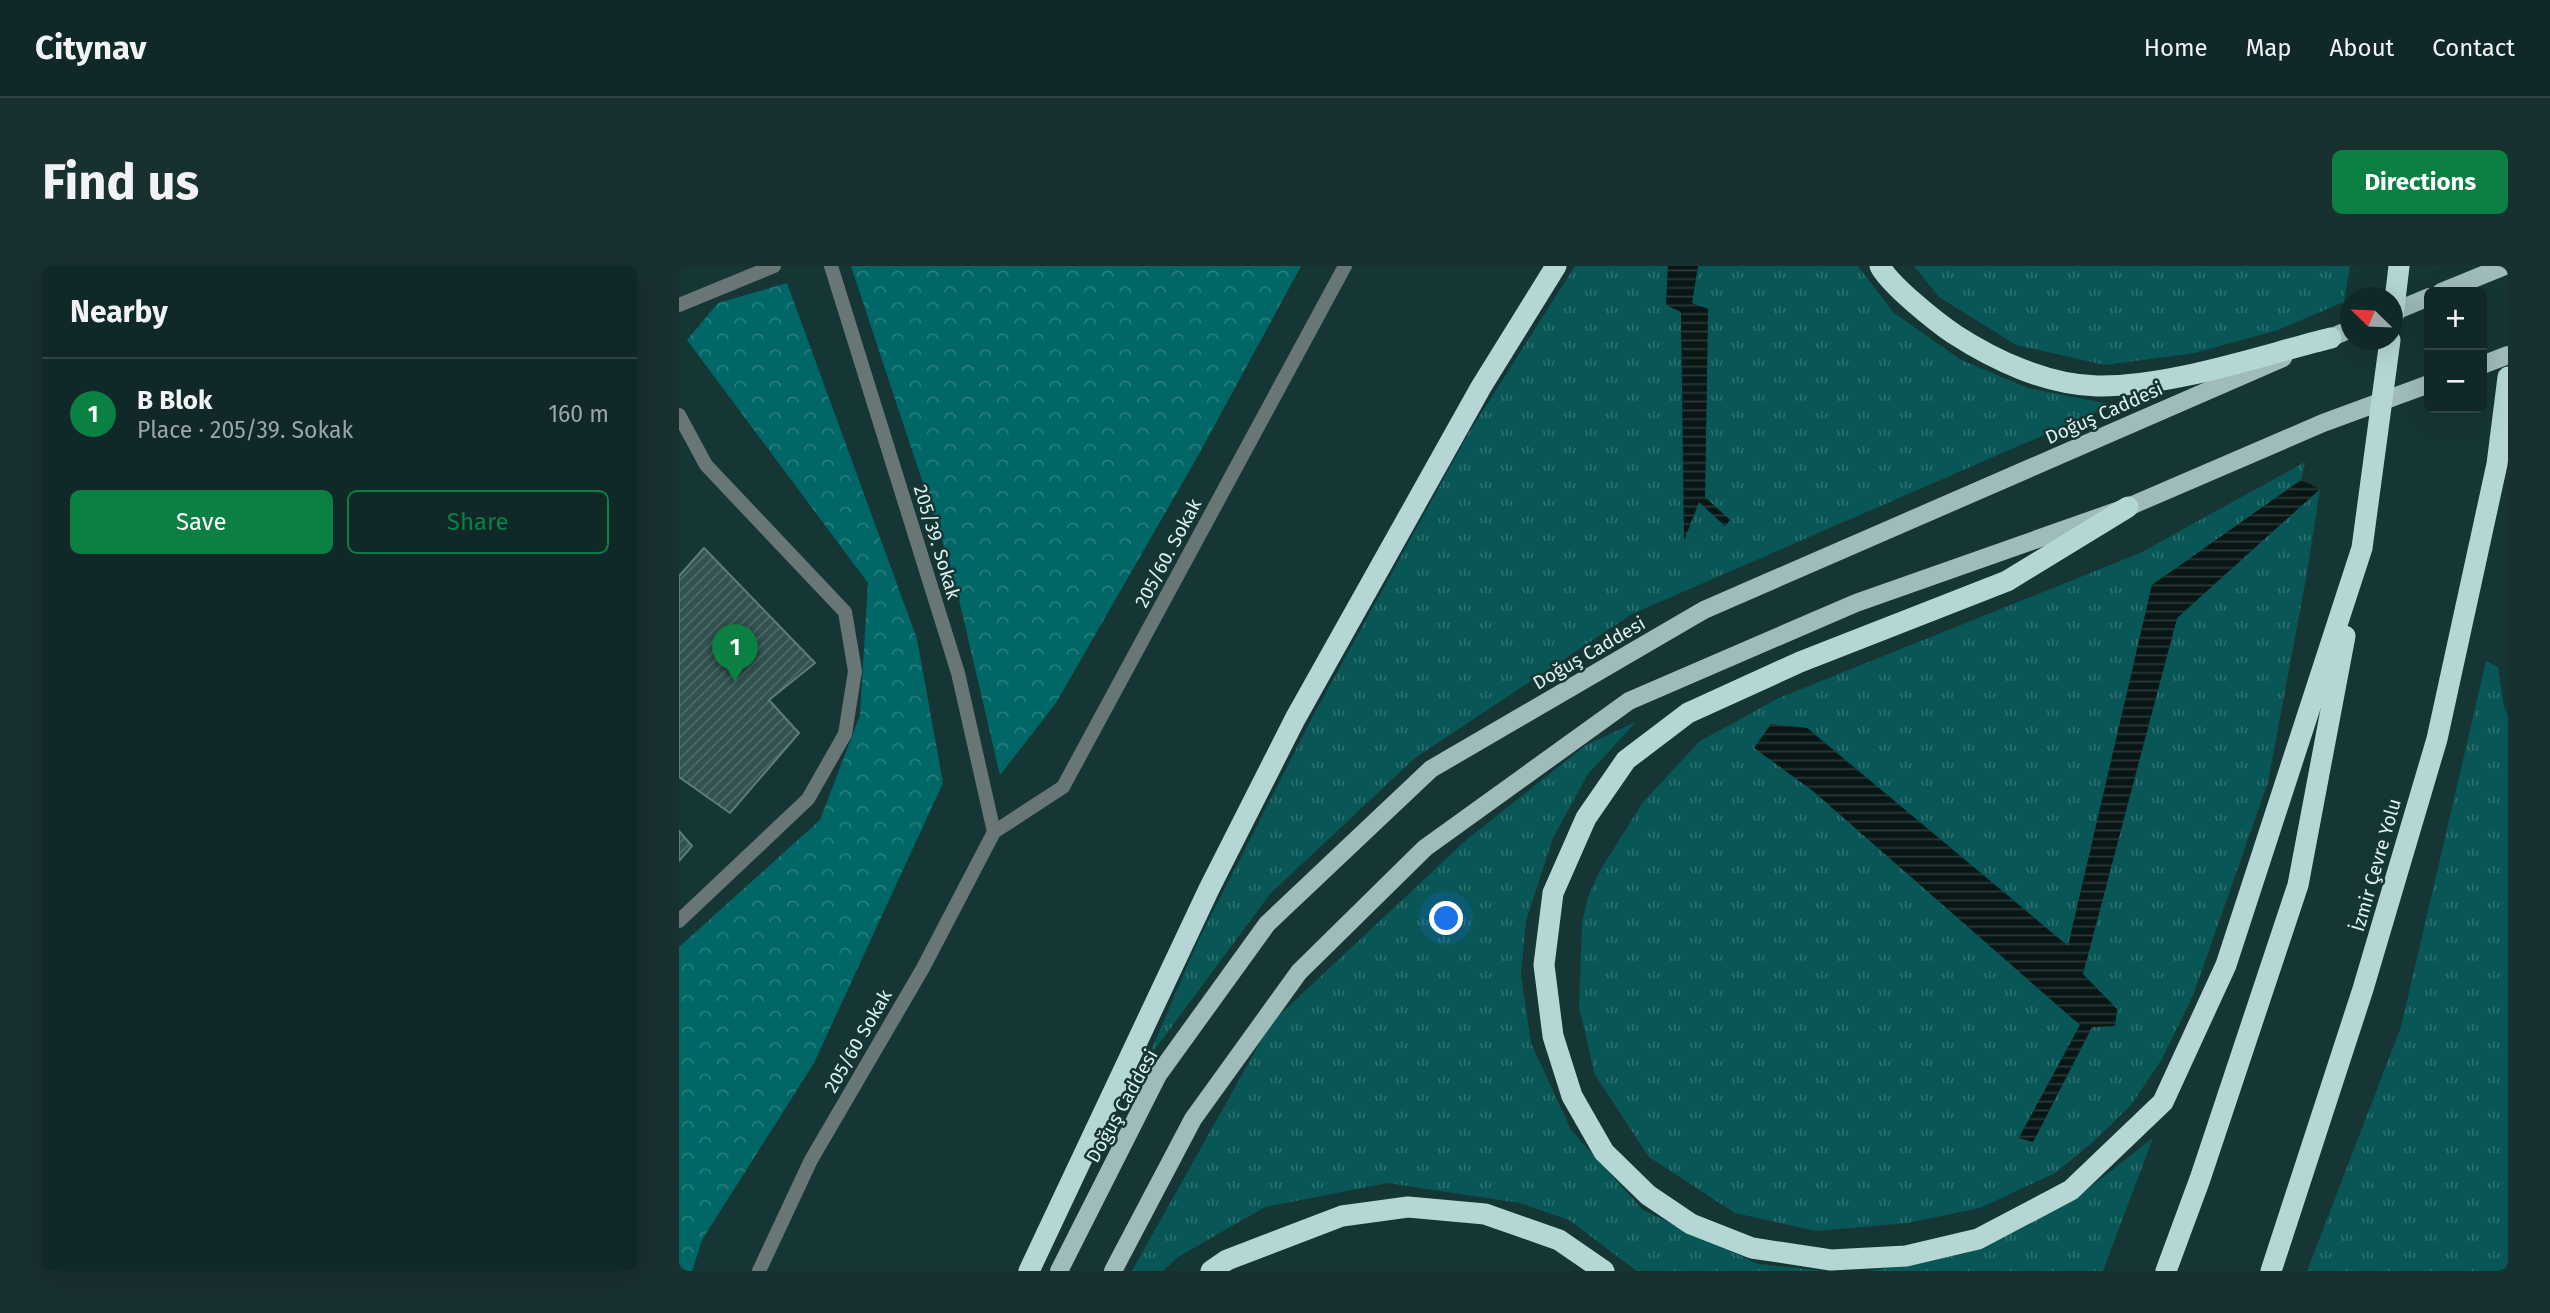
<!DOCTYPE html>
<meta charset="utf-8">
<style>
body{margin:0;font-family:"Fira Sans",sans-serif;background:#193030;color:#f1f3f6}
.controls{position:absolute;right:21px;top:21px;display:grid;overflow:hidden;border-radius:10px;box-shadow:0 7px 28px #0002}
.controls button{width:63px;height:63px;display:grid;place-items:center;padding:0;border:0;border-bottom:2px solid #304445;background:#102828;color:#f1f3f6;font:35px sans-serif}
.compass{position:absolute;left:1661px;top:21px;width:63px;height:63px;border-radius:50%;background:#102828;box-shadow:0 7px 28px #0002;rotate:293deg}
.you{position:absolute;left:768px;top:653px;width:24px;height:24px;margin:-18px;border:5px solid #fff;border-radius:50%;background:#1a73e8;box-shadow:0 0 0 10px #1a73e833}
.badge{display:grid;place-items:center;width:46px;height:46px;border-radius:50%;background:#0b8043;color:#fff;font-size:23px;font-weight:700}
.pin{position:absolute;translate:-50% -58px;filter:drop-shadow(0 2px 4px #0008)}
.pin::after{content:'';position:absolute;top:37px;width:24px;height:21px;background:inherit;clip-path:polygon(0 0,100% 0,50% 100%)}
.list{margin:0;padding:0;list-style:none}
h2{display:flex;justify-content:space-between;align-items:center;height:91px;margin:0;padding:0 28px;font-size:30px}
h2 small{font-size:23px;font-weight:400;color:#9ca6a8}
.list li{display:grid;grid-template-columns:46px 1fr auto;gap:21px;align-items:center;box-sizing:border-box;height:112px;padding:0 28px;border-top:2px solid #304445}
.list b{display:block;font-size:26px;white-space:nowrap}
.list p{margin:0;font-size:23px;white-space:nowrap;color:#9ca6a8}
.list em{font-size:23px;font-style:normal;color:#9ca6a8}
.actions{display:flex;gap:14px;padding:21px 28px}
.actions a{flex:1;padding:16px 0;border:2px solid #0b8043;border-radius:10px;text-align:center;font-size:24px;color:#0b8043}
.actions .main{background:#0b8043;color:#fff}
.map{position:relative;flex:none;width:1829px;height:1005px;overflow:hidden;border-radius:10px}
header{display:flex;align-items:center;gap:42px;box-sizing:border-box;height:98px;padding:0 35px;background:#102828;border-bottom:2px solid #304445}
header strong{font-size:33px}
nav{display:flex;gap:38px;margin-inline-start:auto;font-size:24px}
.intro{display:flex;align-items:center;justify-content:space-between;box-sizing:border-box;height:168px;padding:0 42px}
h1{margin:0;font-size:49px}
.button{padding:18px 32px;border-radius:10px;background:#0b8043;color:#fff;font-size:24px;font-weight:700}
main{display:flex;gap:42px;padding:0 42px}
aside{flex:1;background:#102828;border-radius:10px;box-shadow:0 7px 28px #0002}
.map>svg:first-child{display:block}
.grass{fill:url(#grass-tufts)}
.forest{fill:url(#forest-crowns)}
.water{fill:url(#water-rules)}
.building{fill:url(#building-hatch);stroke:#5d7e7d;stroke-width:2}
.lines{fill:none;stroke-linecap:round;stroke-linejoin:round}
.service{stroke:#687675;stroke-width:14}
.minor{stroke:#687675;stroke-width:14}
.primary{stroke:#9fbcbb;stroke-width:18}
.motorway{stroke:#b4d7d6;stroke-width:21}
.labels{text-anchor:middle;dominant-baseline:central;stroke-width:5;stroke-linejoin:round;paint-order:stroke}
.street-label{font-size:19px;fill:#dff0f0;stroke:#163635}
</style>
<header>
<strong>Citynav</strong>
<nav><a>Home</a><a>Map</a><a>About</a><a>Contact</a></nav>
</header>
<div class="intro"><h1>Find us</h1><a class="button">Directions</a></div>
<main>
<aside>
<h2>Nearby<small></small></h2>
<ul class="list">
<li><span class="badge">1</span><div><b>B Blok</b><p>Place · 205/39. Sokak</p></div><em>160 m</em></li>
</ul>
<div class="actions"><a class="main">Save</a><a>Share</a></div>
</aside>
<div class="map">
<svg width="1829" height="1005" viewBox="0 0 1829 1005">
<defs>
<pattern id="grass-tufts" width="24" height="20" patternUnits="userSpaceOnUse" patternTransform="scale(1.75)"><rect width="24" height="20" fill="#085655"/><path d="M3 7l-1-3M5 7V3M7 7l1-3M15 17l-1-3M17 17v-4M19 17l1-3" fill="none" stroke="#2c6f6e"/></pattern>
<pattern id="forest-crowns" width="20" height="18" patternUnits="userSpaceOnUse" patternTransform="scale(1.75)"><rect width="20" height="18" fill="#016766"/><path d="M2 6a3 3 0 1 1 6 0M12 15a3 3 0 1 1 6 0" fill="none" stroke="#267d7c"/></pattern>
<pattern id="water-rules" width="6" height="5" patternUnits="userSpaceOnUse" patternTransform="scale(1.75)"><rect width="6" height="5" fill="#081616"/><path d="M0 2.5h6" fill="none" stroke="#2c3838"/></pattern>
<pattern id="building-hatch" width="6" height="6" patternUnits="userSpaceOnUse" patternTransform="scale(1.75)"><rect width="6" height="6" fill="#325251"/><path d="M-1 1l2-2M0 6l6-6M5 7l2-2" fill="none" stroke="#4f6b6a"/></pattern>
</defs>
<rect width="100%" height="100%" fill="#163635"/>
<g class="grass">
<path d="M896,0H989L987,38L1002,46L1006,272L1020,236L1046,259L1026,231L1029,43L1013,38L1019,0H1179L1214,46L1282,94L1349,122L1434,139L953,348L736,492L591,628L468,794L519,675L634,450L791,165Z"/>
<path d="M1235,0H1671L1665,36L1599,64L1516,87L1426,99L1337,79L1260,31Z"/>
<path d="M1626,196L1622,214L1473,319L1389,680L1128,462L1076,482L1134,525L1401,759L1340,871L1354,876L1413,761L1436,760L1438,743L1403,708L1498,352L1641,223L1628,307L1589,516L1515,727L1483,793L1452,839L1414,876L1376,907L1301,942L1228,957L1137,965L1056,947L970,891L916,809L900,741L903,657L909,631L920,606L964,536L1021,475L1100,432L1461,287Z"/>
<path d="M1807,395L1819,401L1825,441L1829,450V1005H1628L1722,761Z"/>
<path d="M957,456L909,508L874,572L847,655L842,709L852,777L892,864L964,944L1079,998L1146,1005H958L890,954L841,937L709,917L586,941L499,991L484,1005H453L592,757L786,575L907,479Z"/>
<path d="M1474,872L1424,1005H1190L1284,988L1396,933Z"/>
</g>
<g class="forest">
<path d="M172,0H622L520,188L377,437L321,509L274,308Z"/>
<path d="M108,17L238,373L264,517L135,797L23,974L13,1005H0V681L141,554L181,449L189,317L8,74L39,37Z"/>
</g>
<g class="water">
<path d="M989,0H1019L1013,37L1029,43L1026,231L1051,254L1046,260L1020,236L1005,274L1002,46L987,39Z"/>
<path d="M1622,214L1641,223L1498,352L1404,708L1438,743L1436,760L1413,761L1354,876L1340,872L1401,759L1134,525L1075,482L1092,458L1128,462L1389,680L1473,319Z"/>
</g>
<g class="building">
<path d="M25,282L136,397L90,434L120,467L51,547L0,511V310Z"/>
<path d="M0,565L13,580L0,595Z"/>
</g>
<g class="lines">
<g class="service">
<path d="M0,39L95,0"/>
<path d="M0,149L27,199L166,346L176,405L166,468L129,533L0,655"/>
</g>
<g class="minor">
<path d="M152,0L279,407L315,566"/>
<path d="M80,1005L132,894L244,702L315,566L384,521L666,0"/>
</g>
<g class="primary">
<path d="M1762,26L1826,0"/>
<path d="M1714,46L1750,31"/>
<path d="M1639,77L1672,63"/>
<path d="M1803,99L1829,89"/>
<path d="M380,1005L479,809L588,658L752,503L1025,344L1604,92"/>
<path d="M434,1005L514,853L620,706L746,582L950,435L1177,337L1449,241L1644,157L1750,118"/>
</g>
<g class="motorway">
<path d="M1201,0C1211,19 1256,55 1275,68C1315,94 1368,119 1418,120C1491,121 1580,90 1652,72"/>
<path d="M1714,51L1720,0"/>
<path d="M1449,241L1328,315L1121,396L1009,447L947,494L907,552L874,627L865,699L874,770L893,830L925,886L969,929L1012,958L1073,982L1152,994L1227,990L1299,973L1392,924L1484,836L1547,699L1683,282L1711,74"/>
<path d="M350,1005L530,623L616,453L802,121L877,0"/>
<path d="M532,1005L548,994L663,950L729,941L806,948L880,974L925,1005"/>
<path d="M1487,1005L1521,913L1619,619L1666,370"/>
<path d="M1592,1005L1684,723L1758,473L1818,198L1829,111"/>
</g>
</g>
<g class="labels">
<g class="street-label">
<text transform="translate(1425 147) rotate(-24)">Doğuş Caddesi</text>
<text transform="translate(258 276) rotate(73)">205/39. Sokak</text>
<text transform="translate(489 287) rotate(-62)">205/60. Sokak</text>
<text transform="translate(910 387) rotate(-30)">Doğuş Caddesi</text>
<text transform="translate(1697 599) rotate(-74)">İzmir Çevre Yolu</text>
<text transform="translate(179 775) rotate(-60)">205/60 Sokak</text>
<text transform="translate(443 840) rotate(-61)">Doğuş Caddesi</text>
</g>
</g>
</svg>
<div class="controls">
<button>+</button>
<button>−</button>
</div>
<svg class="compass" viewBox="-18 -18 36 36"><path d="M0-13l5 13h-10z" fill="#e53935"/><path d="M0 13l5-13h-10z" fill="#9ca6a8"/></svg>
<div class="you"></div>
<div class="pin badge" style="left:56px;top:416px">1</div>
</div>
</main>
